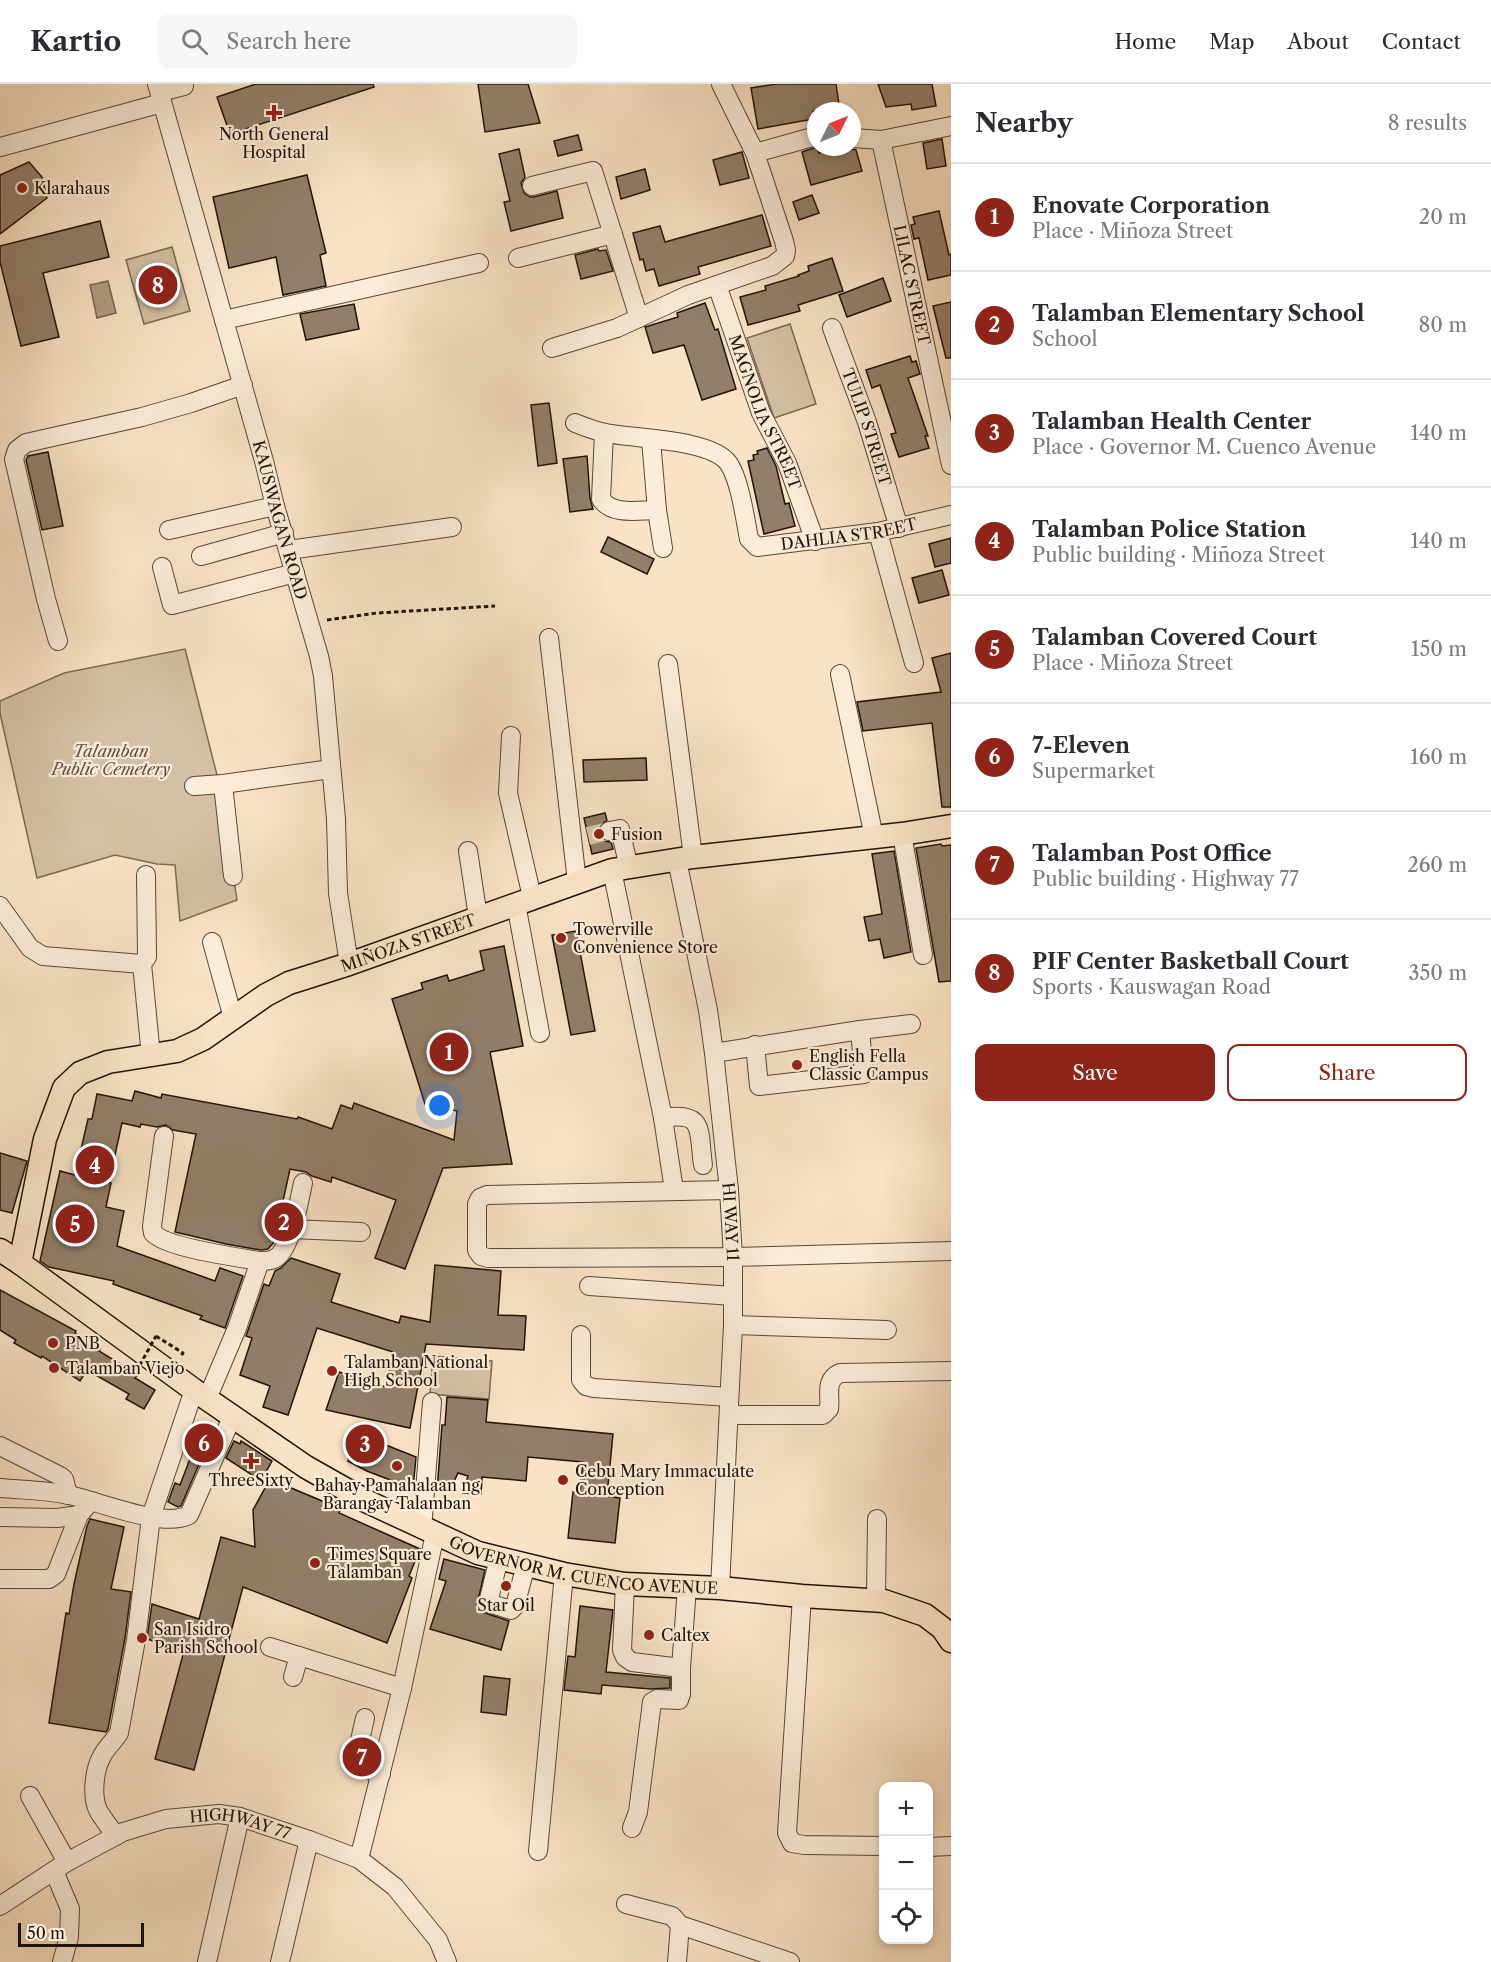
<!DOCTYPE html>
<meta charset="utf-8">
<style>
body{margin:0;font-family:"Libre Caslon Text",serif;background:#f7f7f7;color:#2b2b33}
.controls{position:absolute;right:18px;bottom:18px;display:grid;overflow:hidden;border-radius:12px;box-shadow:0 3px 9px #0003}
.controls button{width:54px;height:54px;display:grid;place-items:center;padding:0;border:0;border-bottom:2px solid #e1e1e2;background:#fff;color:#2b2b33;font:30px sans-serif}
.compass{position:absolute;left:807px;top:18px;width:54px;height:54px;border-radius:50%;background:#fff;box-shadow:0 3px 9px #0003;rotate:47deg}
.scale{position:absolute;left:18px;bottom:15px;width:126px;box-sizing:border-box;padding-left:6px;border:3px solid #221307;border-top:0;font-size:16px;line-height:21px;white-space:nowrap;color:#221307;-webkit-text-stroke:4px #fbedd9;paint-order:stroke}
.you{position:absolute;left:440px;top:1022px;width:21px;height:21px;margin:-15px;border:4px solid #fff;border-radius:50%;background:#1a73e8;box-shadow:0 0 0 9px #1a73e833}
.badge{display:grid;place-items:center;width:39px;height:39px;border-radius:50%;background:#8f2418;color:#fff;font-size:20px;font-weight:700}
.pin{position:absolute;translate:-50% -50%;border:3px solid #fff;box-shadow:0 2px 6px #0006}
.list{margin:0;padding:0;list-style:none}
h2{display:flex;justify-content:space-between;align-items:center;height:78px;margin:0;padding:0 24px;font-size:26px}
h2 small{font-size:20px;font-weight:400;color:#7c7c81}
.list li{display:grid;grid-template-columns:39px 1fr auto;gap:18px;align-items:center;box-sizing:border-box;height:108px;padding:0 24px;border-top:2px solid #e1e1e2}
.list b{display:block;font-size:22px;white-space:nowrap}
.list p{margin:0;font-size:20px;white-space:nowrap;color:#7c7c81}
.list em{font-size:20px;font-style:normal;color:#7c7c81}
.actions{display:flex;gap:12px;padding:18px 24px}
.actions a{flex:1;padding:14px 0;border:2px solid #8f2418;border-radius:12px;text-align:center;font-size:21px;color:#8f2418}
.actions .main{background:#8f2418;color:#fff}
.icon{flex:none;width:33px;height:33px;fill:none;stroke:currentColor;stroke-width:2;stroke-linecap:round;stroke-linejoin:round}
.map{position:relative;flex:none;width:951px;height:1878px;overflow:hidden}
header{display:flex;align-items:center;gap:36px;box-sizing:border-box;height:84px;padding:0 30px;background:#fff;border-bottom:2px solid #e1e1e2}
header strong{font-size:28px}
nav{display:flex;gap:33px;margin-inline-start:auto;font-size:21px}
.search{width:420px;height:54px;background:#f7f7f7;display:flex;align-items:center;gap:15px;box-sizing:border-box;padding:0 21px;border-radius:12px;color:#7c7c81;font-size:22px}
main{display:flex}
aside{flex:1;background:#fff}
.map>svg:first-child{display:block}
.green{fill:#d4c0a4;stroke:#7b6a56;stroke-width:1.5}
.water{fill:#b09c84;stroke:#776552;stroke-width:1.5}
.building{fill:#927f69;stroke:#221307;stroke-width:1.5}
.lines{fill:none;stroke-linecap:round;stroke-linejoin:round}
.minor-tunnel{stroke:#d9c4a8;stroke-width:18;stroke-dasharray:18 9;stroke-linecap:butt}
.minor-casing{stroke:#584736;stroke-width:20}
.major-casing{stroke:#221307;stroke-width:25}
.path{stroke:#221307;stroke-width:3;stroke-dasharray:4.5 3;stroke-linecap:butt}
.minor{stroke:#fbedd9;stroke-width:18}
.major{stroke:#f9e3c4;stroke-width:22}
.path-bridge{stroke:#221307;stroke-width:3;stroke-dasharray:4.5 3;stroke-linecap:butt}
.poi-dot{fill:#8f2418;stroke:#fbedd9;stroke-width:2}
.labels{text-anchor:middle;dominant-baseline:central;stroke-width:4.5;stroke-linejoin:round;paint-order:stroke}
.poi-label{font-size:16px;fill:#221307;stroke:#fbedd9;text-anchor:start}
.street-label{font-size:16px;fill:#221307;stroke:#fbedd9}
.park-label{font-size:16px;font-style:italic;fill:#60503e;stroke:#fbedd9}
</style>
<header>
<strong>Kartio</strong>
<div class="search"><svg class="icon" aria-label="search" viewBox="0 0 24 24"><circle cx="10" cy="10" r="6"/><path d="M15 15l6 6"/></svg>Search here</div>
<nav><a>Home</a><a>Map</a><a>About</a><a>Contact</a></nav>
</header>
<main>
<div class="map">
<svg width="951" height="1878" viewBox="0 0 951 1878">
<rect width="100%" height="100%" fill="#f9e3c4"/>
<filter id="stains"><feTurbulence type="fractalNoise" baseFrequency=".00333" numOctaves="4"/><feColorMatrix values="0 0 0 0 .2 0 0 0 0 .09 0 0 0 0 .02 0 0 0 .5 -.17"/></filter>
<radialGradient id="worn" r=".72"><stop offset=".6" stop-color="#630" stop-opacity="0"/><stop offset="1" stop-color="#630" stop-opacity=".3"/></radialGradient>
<g class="green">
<path d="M172,163L190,227L144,240L126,176Z"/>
<path d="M790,240L816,320L774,334L747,254Z"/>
<path d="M185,565L219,699L237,816L180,837L175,781L157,780L115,771L37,794L0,629V617L64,589Z"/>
<path d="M433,1272L492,1277L489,1315L430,1310Z"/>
</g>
<path class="water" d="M108,197L116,229L97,234L90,201Z"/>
<g class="building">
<path d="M256,0H373L374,3L230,50L217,13Z"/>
<path d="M478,0H528L540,39L485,48Z"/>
<path d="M777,0H836L840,27H813L814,35L758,45L751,4Z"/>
<path d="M878,0H932L936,22L912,26L911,20L886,23Z"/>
<path d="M578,51L582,66L558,72L554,57Z"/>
<path d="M942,55L946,82L927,85L923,59Z"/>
<path d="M817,63L819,69L843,63L856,66L862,87L811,101L802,68Z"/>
<path d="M519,65L525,93L521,99L524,109L530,113H534L557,107L563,134L511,147L504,118L510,117L499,70Z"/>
<path d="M742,68L749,94L720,101L713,76Z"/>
<path d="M29,78L42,93L47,114L0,150V91Z"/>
<path d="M645,85L650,106L621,115L616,93Z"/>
<path d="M307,91L326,169L320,171L326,202L283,211L276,173L229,184L213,113Z"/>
<path d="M812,111L819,129L799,136L793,118Z"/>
<path d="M939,127L949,171L951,170V191L928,196L919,154L914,155L911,141L915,140L913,133Z"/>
<path d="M762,131L771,162L698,183L700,190L659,202L654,185L646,187L643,175L640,176L633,149L660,142L665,158Z"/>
<path d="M100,137L109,173L43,189L59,253L21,262L0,178V162Z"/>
<path d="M598,165L599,167L606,166L613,187L581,195L575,171Z"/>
<path d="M832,174L843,207L798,221L800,227L748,241L740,213L766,206L765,202L799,192L798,191L809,187L808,182Z"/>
<path d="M883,194L891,217L847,233L839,211Z"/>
<path d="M951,218V274H946L933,222Z"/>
<path d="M705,219L715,246L718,245L736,305L702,316L684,261L653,269L645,243L678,233L677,229Z"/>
<path d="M354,220L359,245L306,256L300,230Z"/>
<path d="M910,272L912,278L916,277L920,290L908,294L928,352H925L929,364L899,373L891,350L896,349L880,301L872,304L866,286Z"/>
<path d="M549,319L557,379L538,382L531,321Z"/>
<path d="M767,364L776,382L785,420L789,419L795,442L764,450L748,377L754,376L753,371L758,370L757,367Z"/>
<path d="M48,368L63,442L42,446L26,376L28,372Z"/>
<path d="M587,372L590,414L593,425L570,428L563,375Z"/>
<path d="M608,453L654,475L647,490L601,468Z"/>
<path d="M951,454V479L935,483L929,460Z"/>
<path d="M942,486L949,511L919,519L912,494Z"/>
<path d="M951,569V723H942L932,639L863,647L857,618L941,608L932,574Z"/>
<path d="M646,674L647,696L584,698L583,676Z"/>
<path d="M605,729L607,736L599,743L598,750L605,757L611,758L613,765L592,770L584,734Z"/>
<path d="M941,760L942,762L951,761V897L939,898L916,764Z"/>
<path d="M894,767L911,868L884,874L880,855L869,857L864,833L882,830L872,770Z"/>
<path d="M576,847L595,947L571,951L552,851Z"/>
<path d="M504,862L523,962L490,968L512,1080L443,1084L405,1185L375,1174L396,1116L332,1093L331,1098L312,1092L306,1088L290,1085L274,1158L268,1165L261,1166L226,1160L175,1148L196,1050L173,1046L166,1041L157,1043L141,1040L140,1043L122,1039L109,1098L111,1099L106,1123L124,1127L117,1162L215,1197L220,1184L243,1192L225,1244L200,1235L202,1232L113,1200L114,1197L49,1183L40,1177L60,1087L75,1091L88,1035H92L97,1010L132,1017L135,1007L161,1014L162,1010L297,1035L298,1033L332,1045L341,1021L352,1025L354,1019L454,1056L457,1027L425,1020L392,915L423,905L421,899L447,891L449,897L484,886L480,867Z"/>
<path d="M0,1069L27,1077L12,1129L0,1126Z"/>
<path d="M291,1174L340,1190L331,1218L399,1239L401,1232L430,1238L435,1181L501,1187L498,1231L526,1232L524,1266L426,1260L410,1344L326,1326L339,1288L386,1303L393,1268L317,1244L288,1331L263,1323L270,1302L240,1291L252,1254L246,1252L264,1200L269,1202L275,1187L281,1184Z"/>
<path d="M0,1206L76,1247L75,1249L100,1265L99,1267L138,1291L135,1294L155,1306L144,1325L126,1315L129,1310L87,1286L80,1297L42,1272L41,1274L14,1259L16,1256L0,1246Z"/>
<path d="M447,1313L488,1316L486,1338L613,1350L607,1412L620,1414L615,1459L568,1454L573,1408L580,1409L583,1378L528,1373L526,1397L482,1393L481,1410L463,1409L468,1392L458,1389L449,1408L437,1407L442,1341H445Z"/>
<path d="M199,1345L212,1350L181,1422L178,1423L168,1418L175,1399L180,1401L193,1367L190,1366Z"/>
<path d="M356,1349L416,1373L413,1405L367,1387L348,1377Z"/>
<path d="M234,1357L240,1360L241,1357L272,1377L261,1397L226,1374Z"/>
<path d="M270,1395L341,1425L339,1429L420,1465L409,1492L412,1494L387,1559L243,1503L194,1686L155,1675L184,1567L147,1555L152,1520L199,1535L221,1453L255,1463L253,1426Z"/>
<path d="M90,1435L124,1443L111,1505L131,1508L125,1554L108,1645L106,1648L49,1639L66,1529L69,1530L74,1500L87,1442Z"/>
<path d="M444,1475L485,1486L477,1521L479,1527L509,1537L501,1566L430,1545L446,1497L439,1495Z"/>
<path d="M580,1522L613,1526L606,1588L670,1594V1604L651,1605L602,1601L601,1610L564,1606L568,1572L575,1573Z"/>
<path d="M484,1592L510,1595L506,1631L481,1628Z"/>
</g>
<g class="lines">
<path class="minor-tunnel" d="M588,752L609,747"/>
<defs>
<g id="minor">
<path id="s1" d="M157,0L264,377L275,422L319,572L323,592L336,735L338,809L349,880"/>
<path d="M160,8L184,2"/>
<path d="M852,54L881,56L951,42"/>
<path id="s2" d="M881,56L951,381"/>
<path d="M0,63L162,19"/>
<path d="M755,69L816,52"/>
<path d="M532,102L593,87L639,234"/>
<path d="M518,174L613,150"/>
<path id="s3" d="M717,201L761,329L787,379L815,457"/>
<path d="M224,236L479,179"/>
<path id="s4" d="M832,244L867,338L899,444"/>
<path d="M552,264L617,244L688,211L772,182L785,172L786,166L784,157L755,69L721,0"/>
<path id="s5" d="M575,339C585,343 595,347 606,349C635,355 713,355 729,380C740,397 745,434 749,455L757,463L878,448L951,431"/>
<path d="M604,349L601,415C612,432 639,426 657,426"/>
<path d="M651,356L657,426L663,464"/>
<path d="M169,446L275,422"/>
<path d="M878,448L914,579"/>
<path d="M289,466L452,443"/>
<path d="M201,472L284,449"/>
<path d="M162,483L172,521L295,489"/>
<path d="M549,554L577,798"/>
<path d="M58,557L46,515L14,375L17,366L26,359L142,333L191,319L243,301"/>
<path d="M668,580L693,773"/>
<path d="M840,590L874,753"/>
<path d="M511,652L508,709L532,813"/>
<path d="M223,700L233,792"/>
<path d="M194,702L223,700L331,685"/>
<path d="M609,747L620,745L629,784"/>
<path d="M902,750L923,871"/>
<path d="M468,767L478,833"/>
<path id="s6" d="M677,776L708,926L714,969L729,1106L733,1173V1241L720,1504"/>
<path d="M612,786L663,1034L674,1106"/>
<path d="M146,791L147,873L142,880L151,972"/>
<path d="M516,820L540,949"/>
<path d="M0,822L30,864L43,872L142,880"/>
<path d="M212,858L233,934"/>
<path d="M755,961L759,1002L864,990L860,946"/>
<path d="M714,969L860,946L911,940"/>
<path d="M663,1034C706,1027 698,1047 703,1081"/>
<path d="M164,1052L152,1142L153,1149C167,1164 236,1173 260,1177L237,1244L207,1315"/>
<path d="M729,1106L487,1111L480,1114L477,1120V1166L481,1172L488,1174L733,1173L951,1167"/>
<path d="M292,1145L361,1148"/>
<path d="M260,1177C264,1177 270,1177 274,1175C291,1167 299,1117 303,1099"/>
<path d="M589,1202L733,1212"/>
<path d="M733,1241L887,1246"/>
<path d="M581,1251V1296L586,1302L594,1304L729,1313"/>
<path d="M729,1331H823L829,1325C831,1311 824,1296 840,1289L951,1287"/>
<path d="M0,1362L60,1392L64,1395L68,1411"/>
<path d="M0,1404C23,1406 47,1406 69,1411C98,1417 163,1445 189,1431L232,1333"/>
<path d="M0,1433L57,1434L79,1431"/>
<path d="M422,1445L432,1318"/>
<path d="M499,1474L488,1519L511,1526L515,1522L526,1481"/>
<path d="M0,1495H49L56,1490L79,1431L91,1417"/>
<path d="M625,1500L622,1566L625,1573L632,1578L681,1584"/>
<path d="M802,1512L787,1749L792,1759L804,1761L884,1762"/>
<path d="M876,1516L877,1435"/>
<path d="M270,1563L402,1604"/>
<path d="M293,1593L299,1572"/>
<path d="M365,1634L356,1674L362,1683L381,1690"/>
<path d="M30,1712L67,1778"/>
<path d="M632,1744L638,1728L652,1618L657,1615L679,1616L681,1610V1584L687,1503"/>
<path d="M116,1752C110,1744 104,1736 99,1728C91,1714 94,1686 102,1672C106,1664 114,1657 119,1649L136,1556L151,1433L194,1306"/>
<path d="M928,1763L951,1762"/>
<path d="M538,1767L564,1490"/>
<path d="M359,1775L402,1604L435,1450"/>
<path d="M54,1787L70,1825L69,1853L62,1878"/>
<path d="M626,1820L672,1832L680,1841L790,1878"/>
<path id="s7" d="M0,1822L67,1778L123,1748L166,1735L219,1730L240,1733L309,1756L359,1775L395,1803L438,1856L447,1878"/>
<path d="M207,1878L240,1733"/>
<path d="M280,1878L309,1756"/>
<path d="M677,1878L680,1841"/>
</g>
<g id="major">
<path id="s8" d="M0,1166L20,1179L194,1306L306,1383L368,1418L478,1469L564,1490L625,1500L720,1504L802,1512L884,1517L925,1531L942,1544L951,1557"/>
<path id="s9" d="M20,1179L45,1055L64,1004L80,989L108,978L177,967L203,955L266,911L289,899L349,880L612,786L693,773L902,750L951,742"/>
</g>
</defs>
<use href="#minor" class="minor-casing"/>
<use href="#major" class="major-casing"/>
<g class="path">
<path d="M327,536L377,529L495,522"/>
<path d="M156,1252L183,1269L181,1272"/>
</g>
<use href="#minor" class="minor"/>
<use href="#major" class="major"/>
<path class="path-bridge" d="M136,1288L156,1252"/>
</g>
<g class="poi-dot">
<path d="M271 20h6v6h6v6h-6v6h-6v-6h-6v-6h6z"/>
<circle cx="22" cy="104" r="6"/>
<circle cx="599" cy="750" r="6"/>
<circle cx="561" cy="854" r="6"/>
<circle cx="797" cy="981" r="6"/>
<circle cx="53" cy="1259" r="6"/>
<circle cx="54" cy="1284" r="6"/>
<circle cx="332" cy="1287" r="6"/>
<path d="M248 1368h6v6h6v6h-6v6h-6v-6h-6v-6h6z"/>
<circle cx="397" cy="1382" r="6"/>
<circle cx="563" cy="1396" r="6"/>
<circle cx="315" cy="1479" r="6"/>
<circle cx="506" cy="1502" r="6"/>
<circle cx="649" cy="1551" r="6"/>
<circle cx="142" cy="1554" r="6"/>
</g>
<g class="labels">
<g class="poi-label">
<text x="274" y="50" text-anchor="middle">North General<tspan x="274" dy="18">Hospital</tspan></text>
<text x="34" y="104">Klarahaus</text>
<text x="611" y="750">Fusion</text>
<text x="573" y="845">Towerville<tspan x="573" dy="18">Convenience Store</tspan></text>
<text x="809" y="972">English Fella<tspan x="809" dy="18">Classic Campus</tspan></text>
<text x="65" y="1259">PNB</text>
<text x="344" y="1278">Talamban National<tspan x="344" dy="18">High School</tspan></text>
<text x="66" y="1284">Talamban Viejo</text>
<text x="575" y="1387">Cebu Mary Immaculate<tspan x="575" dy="18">Conception</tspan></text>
<text x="251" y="1396" text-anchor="middle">ThreeSixty</text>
<text x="397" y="1401" text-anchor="middle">Bahay Pamahalaan ng<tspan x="397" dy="18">Barangay Talamban</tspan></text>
<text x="327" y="1470">Times Square<tspan x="327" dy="18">Talamban</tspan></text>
<text x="506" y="1521" text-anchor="middle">Star Oil</text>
<text x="154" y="1545">San Isidro<tspan x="154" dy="18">Parish School</tspan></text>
<text x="661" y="1551">Caltex</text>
</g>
<g class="street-label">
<text stroke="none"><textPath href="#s2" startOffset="148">LILAC STREET</textPath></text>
<text stroke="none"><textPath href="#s3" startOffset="136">MAGNOLIA STREET</textPath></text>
<text stroke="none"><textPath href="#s4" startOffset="105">TULIP STREET</textPath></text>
<text stroke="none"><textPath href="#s1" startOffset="453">KAUSWAGAN ROAD</textPath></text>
<text stroke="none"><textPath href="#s5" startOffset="344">DAHLIA STREET</textPath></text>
<text stroke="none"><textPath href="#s9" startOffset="560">MIÑOZA STREET</textPath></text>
<text stroke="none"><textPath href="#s6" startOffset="366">HI WAY 11</textPath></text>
<text stroke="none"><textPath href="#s8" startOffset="674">GOVERNOR M. CUENCO AVENUE</textPath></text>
<text stroke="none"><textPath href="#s7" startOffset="264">HIGHWAY 77</textPath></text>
</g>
<g class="park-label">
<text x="111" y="667">Talamban<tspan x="111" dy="18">Public Cemetery</tspan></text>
</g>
</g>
<rect width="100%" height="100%" filter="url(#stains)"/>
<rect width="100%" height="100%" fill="url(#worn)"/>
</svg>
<div class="controls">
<button>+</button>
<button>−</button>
<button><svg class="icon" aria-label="locate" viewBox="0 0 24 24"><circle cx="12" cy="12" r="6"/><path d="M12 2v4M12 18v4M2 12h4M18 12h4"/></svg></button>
</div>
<svg class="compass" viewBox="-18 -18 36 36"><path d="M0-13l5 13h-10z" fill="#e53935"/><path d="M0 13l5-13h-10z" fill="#7c7c81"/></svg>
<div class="scale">50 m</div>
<div class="you"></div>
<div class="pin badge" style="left:449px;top:968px">1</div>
<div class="pin badge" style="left:284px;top:1138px">2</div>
<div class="pin badge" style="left:365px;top:1360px">3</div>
<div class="pin badge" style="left:95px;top:1081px">4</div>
<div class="pin badge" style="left:75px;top:1140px">5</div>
<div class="pin badge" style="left:204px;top:1359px">6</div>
<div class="pin badge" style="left:362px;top:1673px">7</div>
<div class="pin badge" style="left:158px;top:201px">8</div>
</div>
<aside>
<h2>Nearby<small>8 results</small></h2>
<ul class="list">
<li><span class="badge">1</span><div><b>Enovate Corporation</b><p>Place · Miñoza Street</p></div><em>20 m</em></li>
<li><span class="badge">2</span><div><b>Talamban Elementary School</b><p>School</p></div><em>80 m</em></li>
<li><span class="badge">3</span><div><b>Talamban Health Center</b><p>Place · Governor M. Cuenco Avenue</p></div><em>140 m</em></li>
<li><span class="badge">4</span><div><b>Talamban Police Station</b><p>Public building · Miñoza Street</p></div><em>140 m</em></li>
<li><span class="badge">5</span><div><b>Talamban Covered Court</b><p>Place · Miñoza Street</p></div><em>150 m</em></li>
<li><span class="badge">6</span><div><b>7-Eleven</b><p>Supermarket</p></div><em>160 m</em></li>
<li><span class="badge">7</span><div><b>Talamban Post Office</b><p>Public building · Highway 77</p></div><em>260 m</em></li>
<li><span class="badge">8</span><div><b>PIF Center Basketball Court</b><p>Sports · Kauswagan Road</p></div><em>350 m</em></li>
</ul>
<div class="actions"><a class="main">Save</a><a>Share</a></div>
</aside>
</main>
